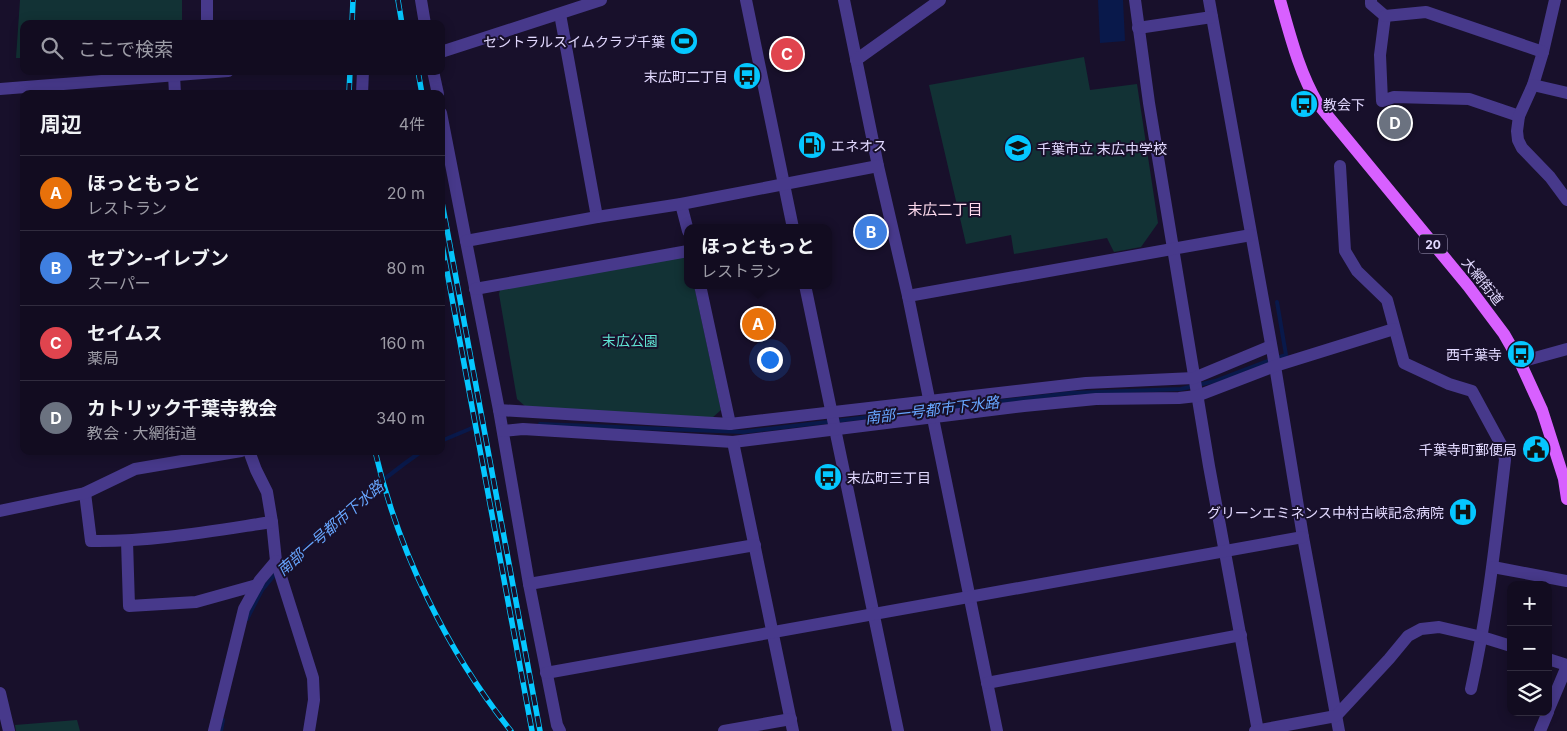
<!DOCTYPE html>
<html lang="ja">
<meta charset="utf-8">
<style>
body{margin:0;font-family:Inter,"Noto Sans JP",sans-serif;background:#1f1a2d;color:#f1f3f6}
.controls{position:absolute;right:15px;bottom:15px;display:grid;overflow:hidden;border-radius:10px;box-shadow:0 2px 12px #0003}
.controls button{width:45px;height:45px;display:grid;place-items:center;padding:0;border:0;border-bottom:1px solid #312c3e;background:#120c20;color:#f1f3f6;font:25px sans-serif}
.you{position:absolute;left:769px;top:359px;width:18px;height:18px;margin:-12px;border:4px solid #fff;border-radius:50%;background:#1a73e8;box-shadow:0 0 0 8px #1a73e833}
.badge{display:grid;place-items:center;width:32px;height:32px;border-radius:50%;background:#ea580c;color:#fff;font-size:16px;font-weight:700}
.pin{position:absolute;translate:-50% -50%;border:2px solid #fff;box-shadow:0 1px 5px #0006}
.popup{position:absolute;left:684px;top:224px;width:148px;height:65px;box-sizing:border-box;display:grid;place-content:center;border-radius:10px;background:#120c20;filter:drop-shadow(0 1px 4px #0005);font-size:16px;white-space:nowrap;color:#9c9ba5}
.popup b{font-size:19px;color:#f1f3f6}
.popup::after{content:'';position:absolute;left:50%;top:100%;margin-left:-10px;border:10px solid transparent;border-top-color:#120c20}
.list{margin:0;padding:0;list-style:none}
h2{display:flex;justify-content:space-between;align-items:center;height:65px;margin:0;padding:0 20px;font-size:21px}
h2 small{font-size:16px;font-weight:400;color:#9c9ba5}
.list li{display:grid;grid-template-columns:32px 1fr auto;gap:15px;align-items:center;box-sizing:border-box;height:75px;padding:0 20px;border-top:1px solid #312c3e}
.list b{display:block;font-size:19px;white-space:nowrap}
.list p{margin:0;font-size:16px;white-space:nowrap;color:#9c9ba5}
.list em{font-size:16px;font-style:normal;color:#9c9ba5}
.icon{flex:none;width:28px;height:28px;fill:none;stroke:currentColor;stroke-width:2;stroke-linecap:round;stroke-linejoin:round}
.map{position:relative;flex:none;width:1567px;height:731px;overflow:hidden}
.search{position:absolute;background:#120c20;box-shadow:0 2px 12px #0003;left:20px;top:20px;width:425px;height:55px;display:flex;align-items:center;gap:12px;box-sizing:border-box;padding:0 18px;border-radius:10px;color:#9c9ba5;font-size:19px}
.panel{position:absolute;background:#120c20;box-shadow:0 2px 12px #0003;left:20px;top:90px;width:425px;height:365px;border-radius:10px}
.map>svg:first-child{display:block}
.green{fill:#123235}
.water{fill:#09194b}
.lines{fill:none;stroke-linecap:round;stroke-linejoin:round}
.stream{stroke:#09194b;stroke-width:4}
.minor{stroke:#47398b;stroke-width:12}
.major{stroke:#d860ff;stroke-width:12}
.rail-casing{stroke:#05c7ff;stroke-width:5.5}
.rail{stroke:#18102b;stroke-width:4;stroke-dasharray:11;stroke-linecap:butt}
.labels{text-anchor:middle;dominant-baseline:central;stroke-width:4;stroke-linejoin:round;paint-order:stroke}
.shield{fill:#18102b;stroke:#a59dbf;stroke-width:1}
.shield-label{font-size:12px;font-weight:bold;fill:#e2d9ff}
.poi-label{font-size:14px;fill:#e2d9ff;stroke:#18102b;text-anchor:end}
.street-label{font-size:14px;fill:#e2d9ff;stroke:#18102b}
.park-label{font-size:14px;fill:#60e5d4;stroke:#18102b}
.neighbourhood-label{font-size:15px;fill:#ffdbee;stroke:#18102b}
.water-label{font-size:15px;font-style:italic;fill:#67a6ff;stroke:#18102b}
</style>
<div class="map">
<svg width="1567" height="731" viewBox="0 0 1567 731">
<rect width="100%" height="100%" fill="#18102b"/>
<g class="green">
<path d="M20,0H182V21L180,24H24V58H16Z"/>
<path d="M1084,57L1090,90L1137,84L1158,223L1141,247L1114,252L1107,238L1014,254L1011,235L966,244L929,85Z"/>
<path d="M683,256L688,259V285H694L721,410L712,418L526,407L517,399L499,294L500,290Z"/>
<path d="M77,720L80,731H16L15,725Z"/>
</g>
<path class="water" d="M1098,0H1123L1125,41L1100,43Z"/>
<g class="lines">
<g class="stream">
<path d="M1277,358L1286,355L1277,302"/>
<path d="M540,424L743,432L1071,393L1181,389L1215,381L1270,360"/>
<path d="M441,441L472,428"/>
<path d="M282,568C327,527 372,486 422,451"/>
<path d="M247,619L262,590L277,572"/>
<path d="M221,731L223,720"/>
</g>
<g class="minor">
<path d="M421,0L425,24"/>
<path d="M746,0L793,228"/>
<path d="M844,0L878,166L908,296L997,731"/>
<path d="M1135,0L1149,103L1209,466L1258,731"/>
<path d="M1209,0L1275,366L1303,537L1339,731"/>
<path d="M1371,0V4L1385,16L1380,55L1382,101L1394,97L1469,99L1519,116"/>
<path d="M1555,0L1543,52L1533,85L1519,116L1517,131L1518,140L1522,148L1550,177L1567,200"/>
<path d="M560,14L597,217"/>
<path d="M1385,16L1426,12L1543,52"/>
<path d="M207,24V0"/>
<path d="M1138,28L1212,17"/>
<path d="M441,52L601,0"/>
<path d="M856,60L940,0"/>
<path d="M433,71L438,94"/>
<path d="M174,75L175,94"/>
<path d="M1533,85L1567,93"/>
<path d="M0,89L228,71"/>
<path d="M362,94L363,71"/>
<path d="M441,113L499,410L529,584L557,725L560,731"/>
<path d="M1340,166L1345,251L1357,271L1387,300L1404,363L1449,384L1472,391L1503,448L1505,460C1496,537 1488,613 1471,689"/>
<path d="M681,204L688,231"/>
<path d="M466,241L597,217L681,204L878,166"/>
<path d="M700,285L730,424"/>
<path d="M805,285L898,731"/>
<path d="M475,289L688,251"/>
<path d="M908,296L1251,235"/>
<path d="M1520,362L1567,349"/>
<path d="M499,410L730,424L1086,383L1194,378L1271,346"/>
<path d="M503,431L523,429L733,442L1024,406L1096,399L1179,398L1197,396L1275,366L1394,329"/>
<path d="M733,442L793,731"/>
<path d="M249,451L256,470L267,492L272,522L276,561L313,678L314,700L309,731"/>
<path d="M85,493L91,541C152,542 212,531 272,522"/>
<path d="M0,511L85,493L135,469L241,451"/>
<path d="M127,541L129,606L196,602L257,585"/>
<path d="M1493,567L1567,581"/>
<path d="M529,584L755,545"/>
<path d="M1548,659L1567,665"/>
<path d="M546,673L1303,537"/>
<path d="M987,683L1241,635"/>
<path d="M0,693L9,731"/>
<path d="M1548,711L1567,666"/>
<path d="M214,731L244,609L260,580L276,561"/>
<path d="M724,731L791,719"/>
<path d="M1255,731L1336,716L1389,659L1408,636L1421,629L1439,627L1482,637L1511,646"/>
<path d="M1540,731L1548,712"/>
</g>
<path class="major" d="M1280,0C1290,35 1299,72 1318,104L1468,286L1504,334L1520,362L1542,410L1564,479L1567,499"/>
<defs>
<g id="rail">
<path d="M398,0L402,24"/>
<path d="M352,24L353,0"/>
<path d="M418,71L422,94"/>
<path d="M349,94L350,71"/>
<path d="M441,197L540,731"/>
<path d="M441,239L532,731"/>
<path d="M375,451C398,551 447,651 511,731"/>
</g>
</defs>
<use href="#rail" class="rail-casing"/>
<use href="#rail" class="rail"/>
</g>
<defs>
<symbol id="stadium-disc" viewBox="-11 -11 22 22"><circle r="9.5" fill="#05c7ff" stroke="#18102b"/><path d="M0-5a6.5 5 0 1 0 0 10a6.5 5 0 1 0 0-10ZM-3.5-1.8h7v3.6h-7Z" fill="#111"/></symbol>
<symbol id="bus-disc" viewBox="-11 -11 22 22"><circle r="9.5" fill="#05c7ff" stroke="#18102b"/><path d="M-5-6H5V4H4V6H2V4H-2V6H-4V4H-5ZM-3.5-4V0h7V-4ZM-3.5 1.2v1.5H-2V1.2ZM2 1.2v1.5H3.5V1.2Z" fill="#111"/></symbol>
<symbol id="fuel-disc" viewBox="-11 -11 22 22"><circle r="9.5" fill="#05c7ff" stroke="#18102b"/><path d="M-5.5-6h7V0h2V4h1.3V-2.5L3-4.5l.8-.8L6-3V5H2.5V1h-1V6h-7ZM-4.2-4.7v3.2H.2V-4.7Z" fill="#111"/></symbol>
<symbol id="school-disc" viewBox="-11 -11 22 22"><circle r="9.5" fill="#05c7ff" stroke="#18102b"/><path d="M0-5L7-2L0 1L-7-2ZM-4 1L0 2.5L4 1V4Q0 6-4 4Z" fill="#111"/></symbol>
<symbol id="civic-disc" viewBox="-11 -11 22 22"><circle r="9.5" fill="#05c7ff" stroke="#18102b"/><path d="M-.6-6.5H3V-4.5H.6V-3L4-1V1h2V6H-6V1h2V-1L-.6-3ZM-1.2 2.5V6h2.4V2.5Z" fill="#111"/></symbol>
<symbol id="hospital-disc" viewBox="-11 -11 22 22"><circle r="9.5" fill="#05c7ff" stroke="#18102b"/><path d="M-5-5h3v3.5h4V-5h3V5h-3V1.5h-4V5h-3Z" fill="#111"/></symbol>
</defs>
<g fill-rule="evenodd">
<use href="#stadium-disc" x="668" y="25" width="32" height="32"/>
<use href="#bus-disc" x="731" y="60" width="32" height="32"/>
<use href="#bus-disc" x="1288" y="88" width="32" height="32"/>
<use href="#fuel-disc" x="796" y="129" width="32" height="32"/>
<use href="#school-disc" x="1002" y="132" width="32" height="32"/>
<use href="#bus-disc" x="1505" y="338" width="32" height="32"/>
<use href="#civic-disc" x="1520" y="433" width="32" height="32"/>
<use href="#bus-disc" x="812" y="461" width="32" height="32"/>
<use href="#hospital-disc" x="1447" y="496" width="32" height="32"/>
</g>
<g class="labels">
<rect class="shield" x="1419" y="234.5" width="28" height="19" rx="4"/>
<g class="shield-label">
<text x="1433" y="244">20</text>
</g>
<g class="poi-label">
<text x="665" y="41">セントラルスイムクラブ千葉</text>
<text x="728" y="76">末広町二丁目</text>
<text x="1323" y="104" text-anchor="start">教会下</text>
<text x="831" y="145" text-anchor="start">エネオス</text>
<text x="1037" y="148" text-anchor="start">千葉市立 末広中学校</text>
<text x="1502" y="354">西千葉寺</text>
<text x="1517" y="449">千葉寺町郵便局</text>
<text x="847" y="477" text-anchor="start">末広町三丁目</text>
<text x="1444" y="512">グリーンエミネンス中村古峡記念病院</text>
</g>
<g class="street-label">
<text transform="translate(1483 281) rotate(51)">大網街道</text>
</g>
<g class="park-label">
<text x="630" y="340">末広公園</text>
</g>
<g class="neighbourhood-label">
<text x="945" y="209">末広二丁目</text>
</g>
<g class="water-label">
<text transform="translate(932 410) rotate(-7)">南部一号都市下水路</text>
<text transform="translate(330 528) rotate(-41)">南部一号都市下水路</text>
</g>
</g>
</svg>
<div class="controls">
<button>+</button>
<button>−</button>
<button><svg class="icon" aria-label="layers" viewBox="0 0 24 24"><path d="M12 4l9 5-9 5-9-5zM3 14l9 5 9-5"/></svg></button>
</div>
<div class="you"></div>
<div class="pin badge" style="left:758px;top:324px;background:#e8710a">A</div>
<div class="popup"><b>ほっともっと</b>レストラン</div>
<div class="pin badge" style="left:871px;top:232px;background:#3f7fe0">B</div>
<div class="pin badge" style="left:787px;top:54px;background:#e0444e">C</div>
<div class="pin badge" style="left:1395px;top:123px;background:#6b7280">D</div>
<div class="search"><svg class="icon" aria-label="search" viewBox="0 0 24 24"><circle cx="10" cy="10" r="6"/><path d="M15 15l6 6"/></svg>ここで検索</div>
<section class="panel">
<h2>周辺<small>4件</small></h2>
<ul class="list">
<li><span class="badge" style="background:#e8710a">A</span><div><b>ほっともっと</b><p>レストラン</p></div><em>20 m</em></li>
<li><span class="badge" style="background:#3f7fe0">B</span><div><b>セブン-イレブン</b><p>スーパー</p></div><em>80 m</em></li>
<li><span class="badge" style="background:#e0444e">C</span><div><b>セイムス</b><p>薬局</p></div><em>160 m</em></li>
<li><span class="badge" style="background:#6b7280">D</span><div><b>カトリック千葉寺教会</b><p>教会 · 大網街道</p></div><em>340 m</em></li>
</ul>
</section>
</div>
